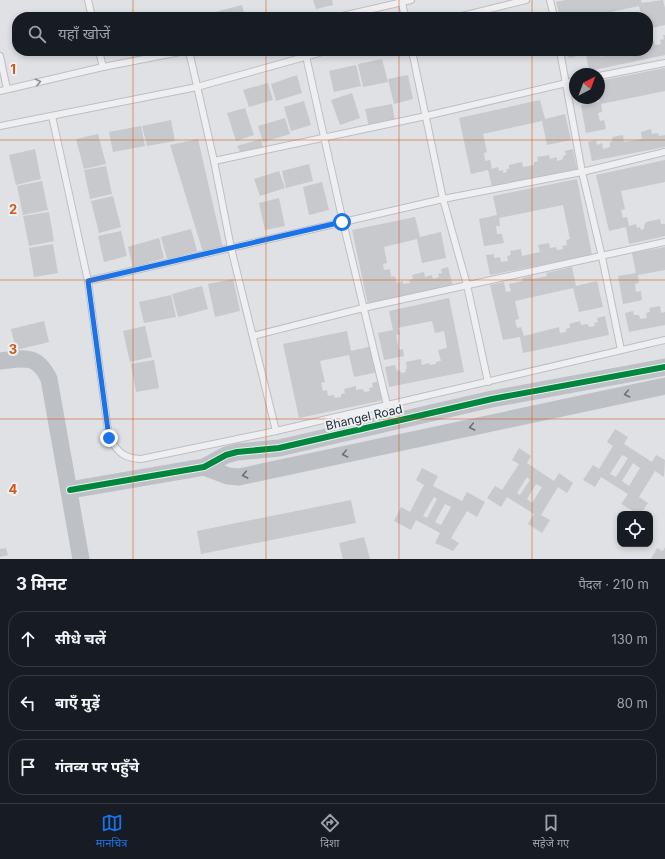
<!DOCTYPE html>
<html lang="hi">
<meta charset="utf-8">
<style>
body{margin:0;font-family:Inter,"Noto Sans Devanagari",sans-serif;background:#242831;color:#f1f3f6}
.controls{position:absolute;right:12px;bottom:12px;display:grid;overflow:hidden;border-radius:8px;box-shadow:0 2px 6px #0003}
.controls button{width:36px;height:36px;display:grid;place-items:center;padding:0;border:0;border-bottom:1px solid #363941;background:#171b24;color:#f1f3f6;font:20px sans-serif}
.compass{position:absolute;left:569px;top:68px;width:36px;height:36px;border-radius:50%;background:#171b24;box-shadow:0 2px 6px #0003;rotate:41deg}
.stop{position:absolute;width:12px;height:12px;margin:-9px;border:3px solid #1a73e8;border-radius:50%;background:#fff}
.stop.end{background:#1a73e8;border-color:#fff;box-shadow:0 1px 4px #0008}
.list{margin:0;padding:0;list-style:none}
h2{display:flex;justify-content:space-between;align-items:center;height:52px;margin:0;padding:0 16px;font-size:17px}
h2 small{font-size:13px;font-weight:400;color:#9ea1a6}
.list li{display:grid;grid-template-columns:26px 1fr auto;gap:12px;align-items:center;box-sizing:border-box;height:56px;margin:0 8px 8px;padding:0 8px;border:1px solid #363941;border-radius:16px}
.list b{display:block;font-size:15px;white-space:nowrap}
.list em{font-size:13px;font-style:normal;color:#9ea1a6}
.icon{flex:none;width:22px;height:22px;fill:none;stroke:currentColor;stroke-width:2;stroke-linecap:round;stroke-linejoin:round}
.map{position:relative;flex:none;width:665px;height:559px;overflow:hidden}
.search{position:absolute;background:#171b24;box-shadow:0 2px 6px #0003;left:12px;right:12px;top:12px;height:44px;display:flex;align-items:center;gap:10px;box-sizing:border-box;padding:0 14px;border-radius:16px;color:#9ea1a6;font-size:15px}
.sheet{height:244px;background:#171b24}
nav{display:flex;justify-content:space-around;align-items:center;box-sizing:border-box;height:56px;border-top:1px solid #363941;background:#171b24;font-size:11px;color:#9ea1a6}
nav a{display:grid;justify-items:center;gap:2px}
nav .on{color:#1a73e8}
.map>svg:first-child{display:block}
.building{fill:#c7c9cc;fill-rule:evenodd}
.lines{fill:none;stroke-linecap:round;stroke-linejoin:round}
.lane-casing{stroke:#bdbfc2;stroke-width:8}
.lane{stroke:#efeff1;stroke-width:6}
.secondary{stroke:#bdc0c4;stroke-width:17}
.cycleway-casing{stroke:#ecf0f4;stroke-width:8}
.cycleway{stroke:#00873e;stroke-width:6}
.oneway{stroke:#8c9096}
.oneway2{stroke:#6b7179}
.route{stroke:#1a73e8;stroke-width:5}
.grid{fill:none;stroke:#d55511;stroke-width:1;stroke-opacity:0.55}
.labels{text-anchor:middle;dominant-baseline:central;stroke-width:4;stroke-linejoin:round;paint-order:stroke}
.street-label{font-size:12px;fill:#28303b;stroke:#ecf0f4}
.grid-label{font-size:13px;text-anchor:middle;font-weight:bold;fill:#d55511;stroke:#ecf0f4;stroke-width:4;stroke-linejoin:round;paint-order:stroke}
</style>
<div class="map">
<svg width="665" height="559" viewBox="0 0 665 559">
<rect width="100%" height="100%" fill="#dfe1e4"/>
<g class="building">
<path d="M313,0H332L333,5L316,9Z"/>
<path d="M565,0H641L642,3L663,0L665,8V25L648,29V17H642L639,6L588,17H560L556,2Z"/>
<path d="M242,5L245,17H217L215,12Z"/>
<path d="M663,35H665V55L589,71L586,54L569,58L567,51H589V53L596,51L597,55L600,54L601,57L604,56V54L607,53V51H648V43L654,41L655,45L661,44L660,40L664,39Z"/>
<path d="M382,59L388,82L363,87L358,64Z"/>
<path d="M356,65L361,86L334,92L329,71Z"/>
<path d="M665,68V91L601,104L602,112L598,113L600,121L604,120L606,129L586,133L581,105L599,102V81Z"/>
<path d="M297,75L302,93L276,101L271,84Z"/>
<path d="M408,75L413,99L394,104L388,79Z"/>
<path d="M268,83L273,100L249,107L243,90Z"/>
<path d="M352,93L360,118L340,125L331,100Z"/>
<path d="M540,100L545,119L565,114L571,140L547,145L542,121L483,134L487,152L484,153L485,161L490,160L492,169L498,167L499,171L503,170V173L507,172L506,169H509V165L522,162L523,167L534,165V162L538,161L537,157L549,155L550,159L557,157V161L563,159V156L566,155L565,151L573,149L577,169L492,187L488,170L471,174L459,118Z"/>
<path d="M304,101L311,125L291,131L284,107Z"/>
<path d="M392,104L395,122L369,127L365,109Z"/>
<path d="M245,108L254,135L236,141L227,113Z"/>
<path d="M285,118L290,134L263,142L258,126Z"/>
<path d="M171,120L175,141L147,146L142,126Z"/>
<path d="M141,126L145,146L113,152L109,132Z"/>
<path d="M651,129L652,134L658,133L659,136L665,135V147L592,161L588,142L596,140L597,145L602,143L603,149L610,147V142L613,141L612,137L623,135L624,142L642,139L641,132Z"/>
<path d="M98,134L106,164L84,169L76,139Z"/>
<path d="M198,139L223,248L203,252L170,145Z"/>
<path d="M261,139L263,148L241,153L237,146Z"/>
<path d="M35,149L41,179L16,185L9,155Z"/>
<path d="M665,160V182L621,191L625,209L621,210L623,218L627,217L629,226L636,224L637,228L640,227L641,230L644,229V226L646,222L660,219L661,224H665V236L629,244L626,227L609,231L596,175Z"/>
<path d="M309,164L313,181L286,188L282,171Z"/>
<path d="M106,166L112,194L90,199L84,170Z"/>
<path d="M279,171L285,188L260,196L254,179Z"/>
<path d="M577,179L592,255L490,275L486,255L494,254V258L500,257L501,262L508,261L507,256L511,255L510,251L521,249L522,256L540,252L538,245L549,243L550,248L556,247L557,250L563,249L562,246L567,245L566,240L570,239L563,205L499,218L500,226H496L497,234H502L504,243L484,246L479,219L497,215L493,196Z"/>
<path d="M42,181L48,210L23,215L17,186Z"/>
<path d="M322,182L329,210L309,215L303,187Z"/>
<path d="M113,196L121,227L99,233L91,201Z"/>
<path d="M279,198L285,226L265,230L259,203Z"/>
<path d="M49,212L54,241L29,246L23,216Z"/>
<path d="M415,217L420,237L441,232L446,258L422,263L417,239L384,247L387,263L383,264L384,270L390,269L391,277L395,276L397,283L403,281V284L410,283L409,280L413,279L412,275L424,272L425,277L432,275L433,279L439,277L438,274L442,273L441,269L448,267L453,287L368,305L352,230Z"/>
<path d="M191,229L197,251L167,259L161,237Z"/>
<path d="M121,231L127,256L104,262L98,236Z"/>
<path d="M159,238L164,258L133,267L128,247Z"/>
<path d="M53,244L58,273L34,277L29,248Z"/>
<path d="M665,247V270L638,275L639,283L635,284L636,292L641,291L642,300L623,304L618,276L636,273L632,253Z"/>
<path d="M572,267L576,286L597,281L603,307L579,312L573,288L515,301L519,319L515,320L517,328L521,327L524,336L559,327L560,333L566,332V329L570,328L569,324L580,321L581,325L588,324L589,327L595,326L594,323L598,322L597,318L605,316L609,335L523,353L520,337L503,340L490,285L504,282L506,292L511,291L509,284L523,281L522,278L532,276V279L547,276L546,273Z"/>
<path d="M233,279L240,311L215,317L208,284Z"/>
<path d="M202,286L208,309L178,317L172,294Z"/>
<path d="M171,295L176,317L144,323L139,302Z"/>
<path d="M449,298L464,372L389,387L385,367L395,365L397,371L400,370L401,373L406,372L405,369H407L406,362L421,359L422,365L429,363V365L436,364V362L441,361L438,350L447,348L444,331L435,333L432,321L398,328L400,334L396,335L399,350L403,349L404,356L384,360L378,333L393,330L389,311Z"/>
<path d="M660,306L661,313L665,312V325L629,332L625,313L633,311L634,315H639L640,319L647,318L646,313L650,312L649,308Z"/>
<path d="M44,321L49,342L16,350L11,329Z"/>
<path d="M145,326L152,357L130,362L123,331Z"/>
<path d="M347,331L351,351L372,346L378,372L354,377L349,355L320,361L325,382L321,383L323,391L327,390L328,396L334,395L335,398L341,397V394L345,393L344,389L356,386V390L363,389L364,392L370,391L369,388L373,387L372,383L380,381L384,400L299,418L283,344Z"/>
<path d="M154,360L159,388L136,392L131,364Z"/>
<path d="M615,429L628,437L624,444L652,462L656,455L665,460L664,477L655,471L639,497L648,503L641,514H638L621,504L628,494L601,477L595,487L583,480L593,465L599,469L613,446L607,442ZM622,455L628,458L616,477L610,474ZM633,463L640,468L629,486L622,481Z"/>
<path d="M519,448L531,456L527,463L554,481L559,473L573,483L567,493L558,487L541,515L550,520L542,533L528,524L534,514L507,497L501,507L487,498L495,486L502,490L519,464L512,460ZM527,477L530,480L520,495L517,493ZM536,484L542,487L532,503L527,499Z"/>
<path d="M422,468L438,476L433,486L462,501L467,492L485,502L477,517L467,511L451,538L459,543L453,551L435,543L440,533L416,520L411,530L394,521L401,507L410,512L424,485L416,480ZM434,497L437,499L427,518L423,516ZM445,504L451,507L441,525L435,522Z"/>
<path d="M351,500L356,523L201,554L197,531Z"/>
<path d="M364,537L370,559H343L339,543Z"/>
<path d="M665,547V559H651L657,548L663,551Z"/>
<path d="M6,548L8,555L0,557V549Z"/>
</g>
<g class="lines">
<defs>
<g id="lane">
<path d="M88,0L92,17"/>
<path d="M550,0L554,17"/>
<path d="M402,3L405,17"/>
<path d="M338,17L411,0"/>
<path d="M458,17L526,0"/>
<path d="M99,51L103,67"/>
<path d="M189,51L214,161L231,248L276,431"/>
<path d="M412,51L443,199L467,285L488,382"/>
<path d="M560,51L582,172L602,257L621,350"/>
<path d="M0,56L7,89"/>
<path d="M306,56L343,222L387,405"/>
<path d="M599,76L665,63"/>
<path d="M0,91L103,67L185,51"/>
<path d="M52,116L88,281L109,438C119,453 123,458 141,459L276,431L665,340"/>
<path d="M0,126L197,87L326,51"/>
<path d="M214,161L426,116L575,81"/>
<path d="M88,281L443,199L582,172L665,152"/>
<path d="M253,336L363,308L665,242"/>
</g>
</defs>
<use href="#lane" class="lane-casing"/>
<use href="#lane" class="lane"/>
<g class="secondary">
<path d="M0,361C25,358 37,354 49,379L81,559"/>
<path d="M204,467L228,476L239,477L665,386"/>
<path d="M70,490L204,467L226,455L237,452L279,448L492,399L665,367"/>
</g>
<defs>
<path id="cycleway" d="M70,490L204,467L226,455L237,452L279,448L492,399L665,367"/>
</defs>
<use href="#cycleway" class="cycleway-casing"/>
<use href="#cycleway" class="cycleway"/>
</g>
<defs><path id="oneway-chevron" d="M-2-3.5L2.5 0L-2 3.5" fill="none" stroke-width="1.6" stroke-linecap="round" stroke-linejoin="round"/></defs>
<use class="oneway" href="#oneway-chevron" transform="translate(38 82) rotate(-13)"/>
<g class="oneway2">
<use href="#oneway-chevron" transform="translate(627 394) rotate(168)"/>
<use href="#oneway-chevron" transform="translate(472 427) rotate(168)"/>
<use href="#oneway-chevron" transform="translate(345 454) rotate(168)"/>
<use href="#oneway-chevron" transform="translate(245 475) rotate(169)"/>
</g>
<g class="lines">
<path class="route" d="M109,438L88,281L342,222"/>
</g>
<path class="grid" d="M133,0V17M266,0V17M399,0V17M532,0V17M133,51V559M266,51V559M399,51V559M532,51V559M0,140H665M0,280H665M0,419H665"/>
<g class="labels">
<g class="street-label">
<text transform="translate(364 417) rotate(-13)">Bhangel Road</text>
</g>
</g>
<g class="grid-label">
<text x="13" y="74">1</text>
<text x="13" y="214">2</text>
<text x="13" y="354">3</text>
<text x="13" y="494">4</text>
</g>
</svg>
<div class="controls">
<button><svg class="icon" aria-label="locate" viewBox="0 0 24 24"><circle cx="12" cy="12" r="6"/><path d="M12 2v4M12 18v4M2 12h4M18 12h4"/></svg></button>
</div>
<svg class="compass" viewBox="-18 -18 36 36"><path d="M0-13l5 13h-10z" fill="#e53935"/><path d="M0 13l5-13h-10z" fill="#9ea1a6"/></svg>
<div class="stop" style="left:342px;top:222px"></div>
<div class="stop end" style="left:109px;top:438px"></div>
<div class="search"><svg class="icon" aria-label="search" viewBox="0 0 24 24"><circle cx="10" cy="10" r="6"/><path d="M15 15l6 6"/></svg>यहाँ खोजें</div>
</div>
<section class="sheet">
<h2>3 मिनट<small>पैदल · 210 m</small></h2>
<ul class="list">
<li><svg class="icon" aria-label="ahead" viewBox="0 0 24 24"><path d="M12 20V5M6 11l6-6 6 6"/></svg><div><b>सीधे चलें</b></div><em>130 m</em></li>
<li><svg class="icon" aria-label="left" viewBox="0 0 24 24"><path d="M17 20v-9H6M10 6l-5 5 5 5"/></svg><div><b>बाएँ मुड़ें</b></div><em>80 m</em></li>
<li><svg class="icon" aria-label="arrive" viewBox="0 0 24 24"><path d="M6 21V4h12l-3 4 3 4H6"/></svg><div><b>गंतव्य पर पहुँचे</b></div></li>
</ul>
</section>
<nav>
<a class="on"><svg class="icon" aria-label="map" viewBox="0 0 24 24"><path d="M3 6l6-2 6 2 6-2v14l-6 2-6-2-6 2zM9 4v14M15 6v14"/></svg>मानचित्र</a>
<a><svg class="icon" aria-label="directions" viewBox="0 0 24 24"><path d="M12 3l9 9-9 9-9-9zM9 14v-3h6M13 9l2 2-2 2"/></svg>दिशा</a>
<a><svg class="icon" aria-label="saved" viewBox="0 0 24 24"><path d="M7 4h10v16l-5-4-5 4z"/></svg>सहेजे गए</a>
</nav>
